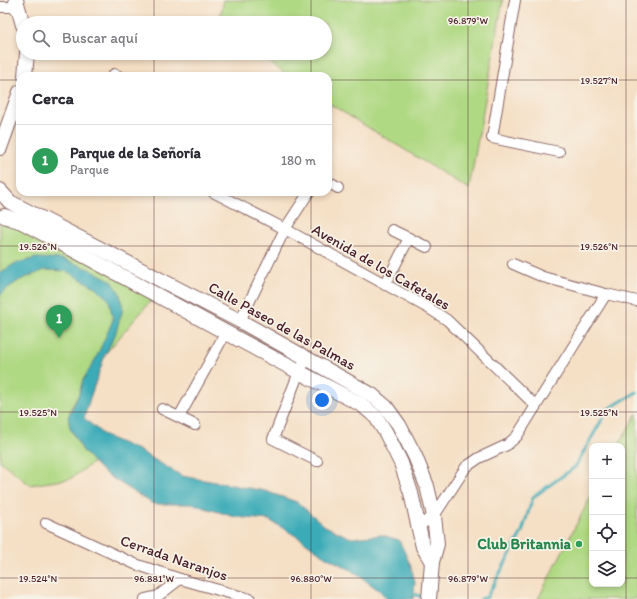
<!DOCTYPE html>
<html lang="es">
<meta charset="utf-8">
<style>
body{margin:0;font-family:Itim,sans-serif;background:#f7f7f7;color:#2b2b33}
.controls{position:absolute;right:12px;bottom:12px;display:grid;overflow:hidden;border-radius:8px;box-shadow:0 2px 6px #0003}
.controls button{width:36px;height:36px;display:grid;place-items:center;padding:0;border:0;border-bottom:1px solid #e1e1e2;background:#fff;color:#2b2b33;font:20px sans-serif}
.you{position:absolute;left:322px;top:400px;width:14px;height:14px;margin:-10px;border:3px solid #fff;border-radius:50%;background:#1a73e8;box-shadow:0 0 0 6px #1a73e833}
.badge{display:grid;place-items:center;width:26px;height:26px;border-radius:50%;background:#1a73e8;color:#fff;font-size:13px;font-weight:700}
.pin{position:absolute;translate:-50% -33px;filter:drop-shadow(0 1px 2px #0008)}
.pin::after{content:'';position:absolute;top:21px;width:14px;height:12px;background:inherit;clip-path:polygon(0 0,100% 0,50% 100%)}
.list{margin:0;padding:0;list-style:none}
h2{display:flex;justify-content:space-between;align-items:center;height:52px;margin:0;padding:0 16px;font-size:17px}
h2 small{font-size:13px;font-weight:400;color:#7c7c81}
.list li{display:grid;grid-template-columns:26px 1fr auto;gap:12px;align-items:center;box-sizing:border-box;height:72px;padding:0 16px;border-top:1px solid #e1e1e2}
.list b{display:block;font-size:15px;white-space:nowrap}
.list p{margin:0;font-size:13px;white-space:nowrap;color:#7c7c81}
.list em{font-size:13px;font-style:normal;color:#7c7c81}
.icon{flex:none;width:22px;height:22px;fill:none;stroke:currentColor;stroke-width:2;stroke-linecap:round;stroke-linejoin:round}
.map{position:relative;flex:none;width:637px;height:599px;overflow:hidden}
.search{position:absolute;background:#fff;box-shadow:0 2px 6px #0003;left:16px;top:16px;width:316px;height:44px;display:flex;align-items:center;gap:10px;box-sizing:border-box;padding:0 14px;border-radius:22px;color:#7c7c81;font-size:15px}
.panel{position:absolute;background:#fff;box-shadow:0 2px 6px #0003;left:16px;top:72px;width:316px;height:124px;border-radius:12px}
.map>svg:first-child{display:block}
.green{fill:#b0d984;stroke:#7d7c58}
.water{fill:#3aabb7;stroke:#426571}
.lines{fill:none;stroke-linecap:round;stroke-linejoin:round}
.stream{stroke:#3aabb7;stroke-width:3}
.street-casing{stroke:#866261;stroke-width:12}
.secondary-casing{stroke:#866261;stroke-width:16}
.street{stroke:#fff;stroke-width:10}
.secondary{stroke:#fff;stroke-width:14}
.ticks{fill:none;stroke:#4a1f2b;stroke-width:1;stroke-opacity:0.45}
.leisure-dot{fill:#2e9e5b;stroke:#f7f3e8;stroke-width:1.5}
.labels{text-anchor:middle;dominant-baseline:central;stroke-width:3.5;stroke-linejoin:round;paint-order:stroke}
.street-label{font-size:15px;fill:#4a1f2b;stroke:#f7f3e8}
.leisure-label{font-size:15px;font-weight:bold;fill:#27864d;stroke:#f7f3e8;text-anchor:end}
.ticks-label{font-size:10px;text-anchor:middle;fill:#4a1f2b;stroke:#f7f3e8;stroke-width:3.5;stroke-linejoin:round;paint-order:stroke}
</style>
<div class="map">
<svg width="637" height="599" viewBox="0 0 637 599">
<rect width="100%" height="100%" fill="#f7f3e8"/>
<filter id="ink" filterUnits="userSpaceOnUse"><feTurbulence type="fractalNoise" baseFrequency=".025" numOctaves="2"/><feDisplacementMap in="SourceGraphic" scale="8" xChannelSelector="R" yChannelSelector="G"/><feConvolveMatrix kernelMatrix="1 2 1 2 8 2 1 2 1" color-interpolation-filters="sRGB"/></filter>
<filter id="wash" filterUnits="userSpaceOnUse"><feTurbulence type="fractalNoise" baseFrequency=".012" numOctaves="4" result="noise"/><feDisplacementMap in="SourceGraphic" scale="16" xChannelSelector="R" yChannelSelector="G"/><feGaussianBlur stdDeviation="0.9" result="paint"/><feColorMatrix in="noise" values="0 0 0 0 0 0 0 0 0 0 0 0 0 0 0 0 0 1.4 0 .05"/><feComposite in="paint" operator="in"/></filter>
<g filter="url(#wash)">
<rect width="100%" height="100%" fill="#f5dfc5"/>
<g class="green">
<path d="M224,0H503L469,189L328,103V76H288L257,53H325V23H219Z"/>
<path d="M4,221L93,263L155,296L83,380L79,394L70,410V428L83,451L94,462L70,479L30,485L0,461V224Z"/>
<path d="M637,413V599H538L592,494V584H622V446H618Z"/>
</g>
<path class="water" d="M36,258L62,259L89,269L112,281L120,294L123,309L115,335L105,355L90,398L84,418L105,436L138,450L182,476L265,491L297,502L325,526L351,538L381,535L399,540L411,566L415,583L413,599H387L380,591L351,570L326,557L301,539L269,520L235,517L192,504H153L103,472L83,451L70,428L68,417L79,394L83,380L96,358L113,320L109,300L95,287L66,271L45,270L20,280L5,290L0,296V273L14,264Z"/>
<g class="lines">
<g class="stream">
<path d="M414,594L425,598"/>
<path d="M481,599L487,597L522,532L533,497L575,467L608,409L637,392"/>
</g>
</g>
</g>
<g filter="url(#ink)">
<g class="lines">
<defs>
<g id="street">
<path d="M515,0L492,138L559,152"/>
<path d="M0,7H17"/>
<path d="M114,74L119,76"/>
<path d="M328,182L338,188"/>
<path d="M213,192L285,229L430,309L447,320L536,406"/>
<path d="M392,230L427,247"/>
<path d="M513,264L543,277L606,294L637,301"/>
<path d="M385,285L409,238"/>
<path d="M240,321L285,229L309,192"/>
<path d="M307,358L299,372L273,439L317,461"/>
<path d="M162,409L195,425"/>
<path d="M179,417L226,332"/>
<path d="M46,523L135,564L180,579L250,599"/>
<path d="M419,526L434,516L466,467L479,458L507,445L517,436L606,294"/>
<path d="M145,599L158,596L180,579"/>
</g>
<g id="secondary">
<path d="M16,0L23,25"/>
<path d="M25,76L27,53"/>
<path d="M0,148L20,92"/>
<path d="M0,191L10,202L240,321L372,395L386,407L399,425L415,456L427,486L434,516L437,544L432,562L429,599"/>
<path d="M4,216L22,222L299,372L362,405L376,417L386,433L401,463L411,493L423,547L432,562"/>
</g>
</defs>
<use href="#street" class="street-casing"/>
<use href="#secondary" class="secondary-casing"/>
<use href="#street" class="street"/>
<use href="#secondary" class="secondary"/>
</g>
</g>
<path class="ticks" d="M154,0V23M311,0V23M468,0V599M626,0V599M154,53V76M311,53V76M0,80H20M328,80H637M154,192V599M311,192V599M0,246H637M0,412H637M0,578H592M622,578H637"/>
<circle class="leisure-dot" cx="579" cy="544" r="4"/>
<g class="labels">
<g class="street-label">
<text transform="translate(381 267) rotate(30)">Avenida de los Cafetales</text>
<text transform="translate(282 326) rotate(29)">Calle Paseo de las Palmas</text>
<text transform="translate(174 558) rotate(19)">Cerrada Naranjos</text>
</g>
<g class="leisure-label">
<text x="571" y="544">Club Britannia</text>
</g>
</g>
<g class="ticks-label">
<text x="468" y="24">96.879°W</text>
<text x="599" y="84">19.527°N</text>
<text x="38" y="250">19.526°N</text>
<text x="599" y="250">19.526°N</text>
<text x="38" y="416">19.525°N</text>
<text x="599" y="416">19.525°N</text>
<text x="38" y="582">19.524°N</text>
<text x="154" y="582">96.881°W</text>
<text x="311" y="582">96.880°W</text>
<text x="468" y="582">96.879°W</text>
</g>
</svg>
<div class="controls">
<button>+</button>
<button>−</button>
<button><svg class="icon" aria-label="locate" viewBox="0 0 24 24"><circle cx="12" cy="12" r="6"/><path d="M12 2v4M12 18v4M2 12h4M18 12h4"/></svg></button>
<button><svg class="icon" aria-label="layers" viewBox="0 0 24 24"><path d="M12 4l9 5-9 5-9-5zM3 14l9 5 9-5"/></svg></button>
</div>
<div class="you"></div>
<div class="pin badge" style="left:59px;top:338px;background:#2e9e5b">1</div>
<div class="search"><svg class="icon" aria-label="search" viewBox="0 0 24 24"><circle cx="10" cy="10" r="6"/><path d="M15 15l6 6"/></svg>Buscar aquí</div>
<section class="panel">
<h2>Cerca<small></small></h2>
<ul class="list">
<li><span class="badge" style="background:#2e9e5b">1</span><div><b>Parque de la Señoría</b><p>Parque</p></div><em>180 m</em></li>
</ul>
</section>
</div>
